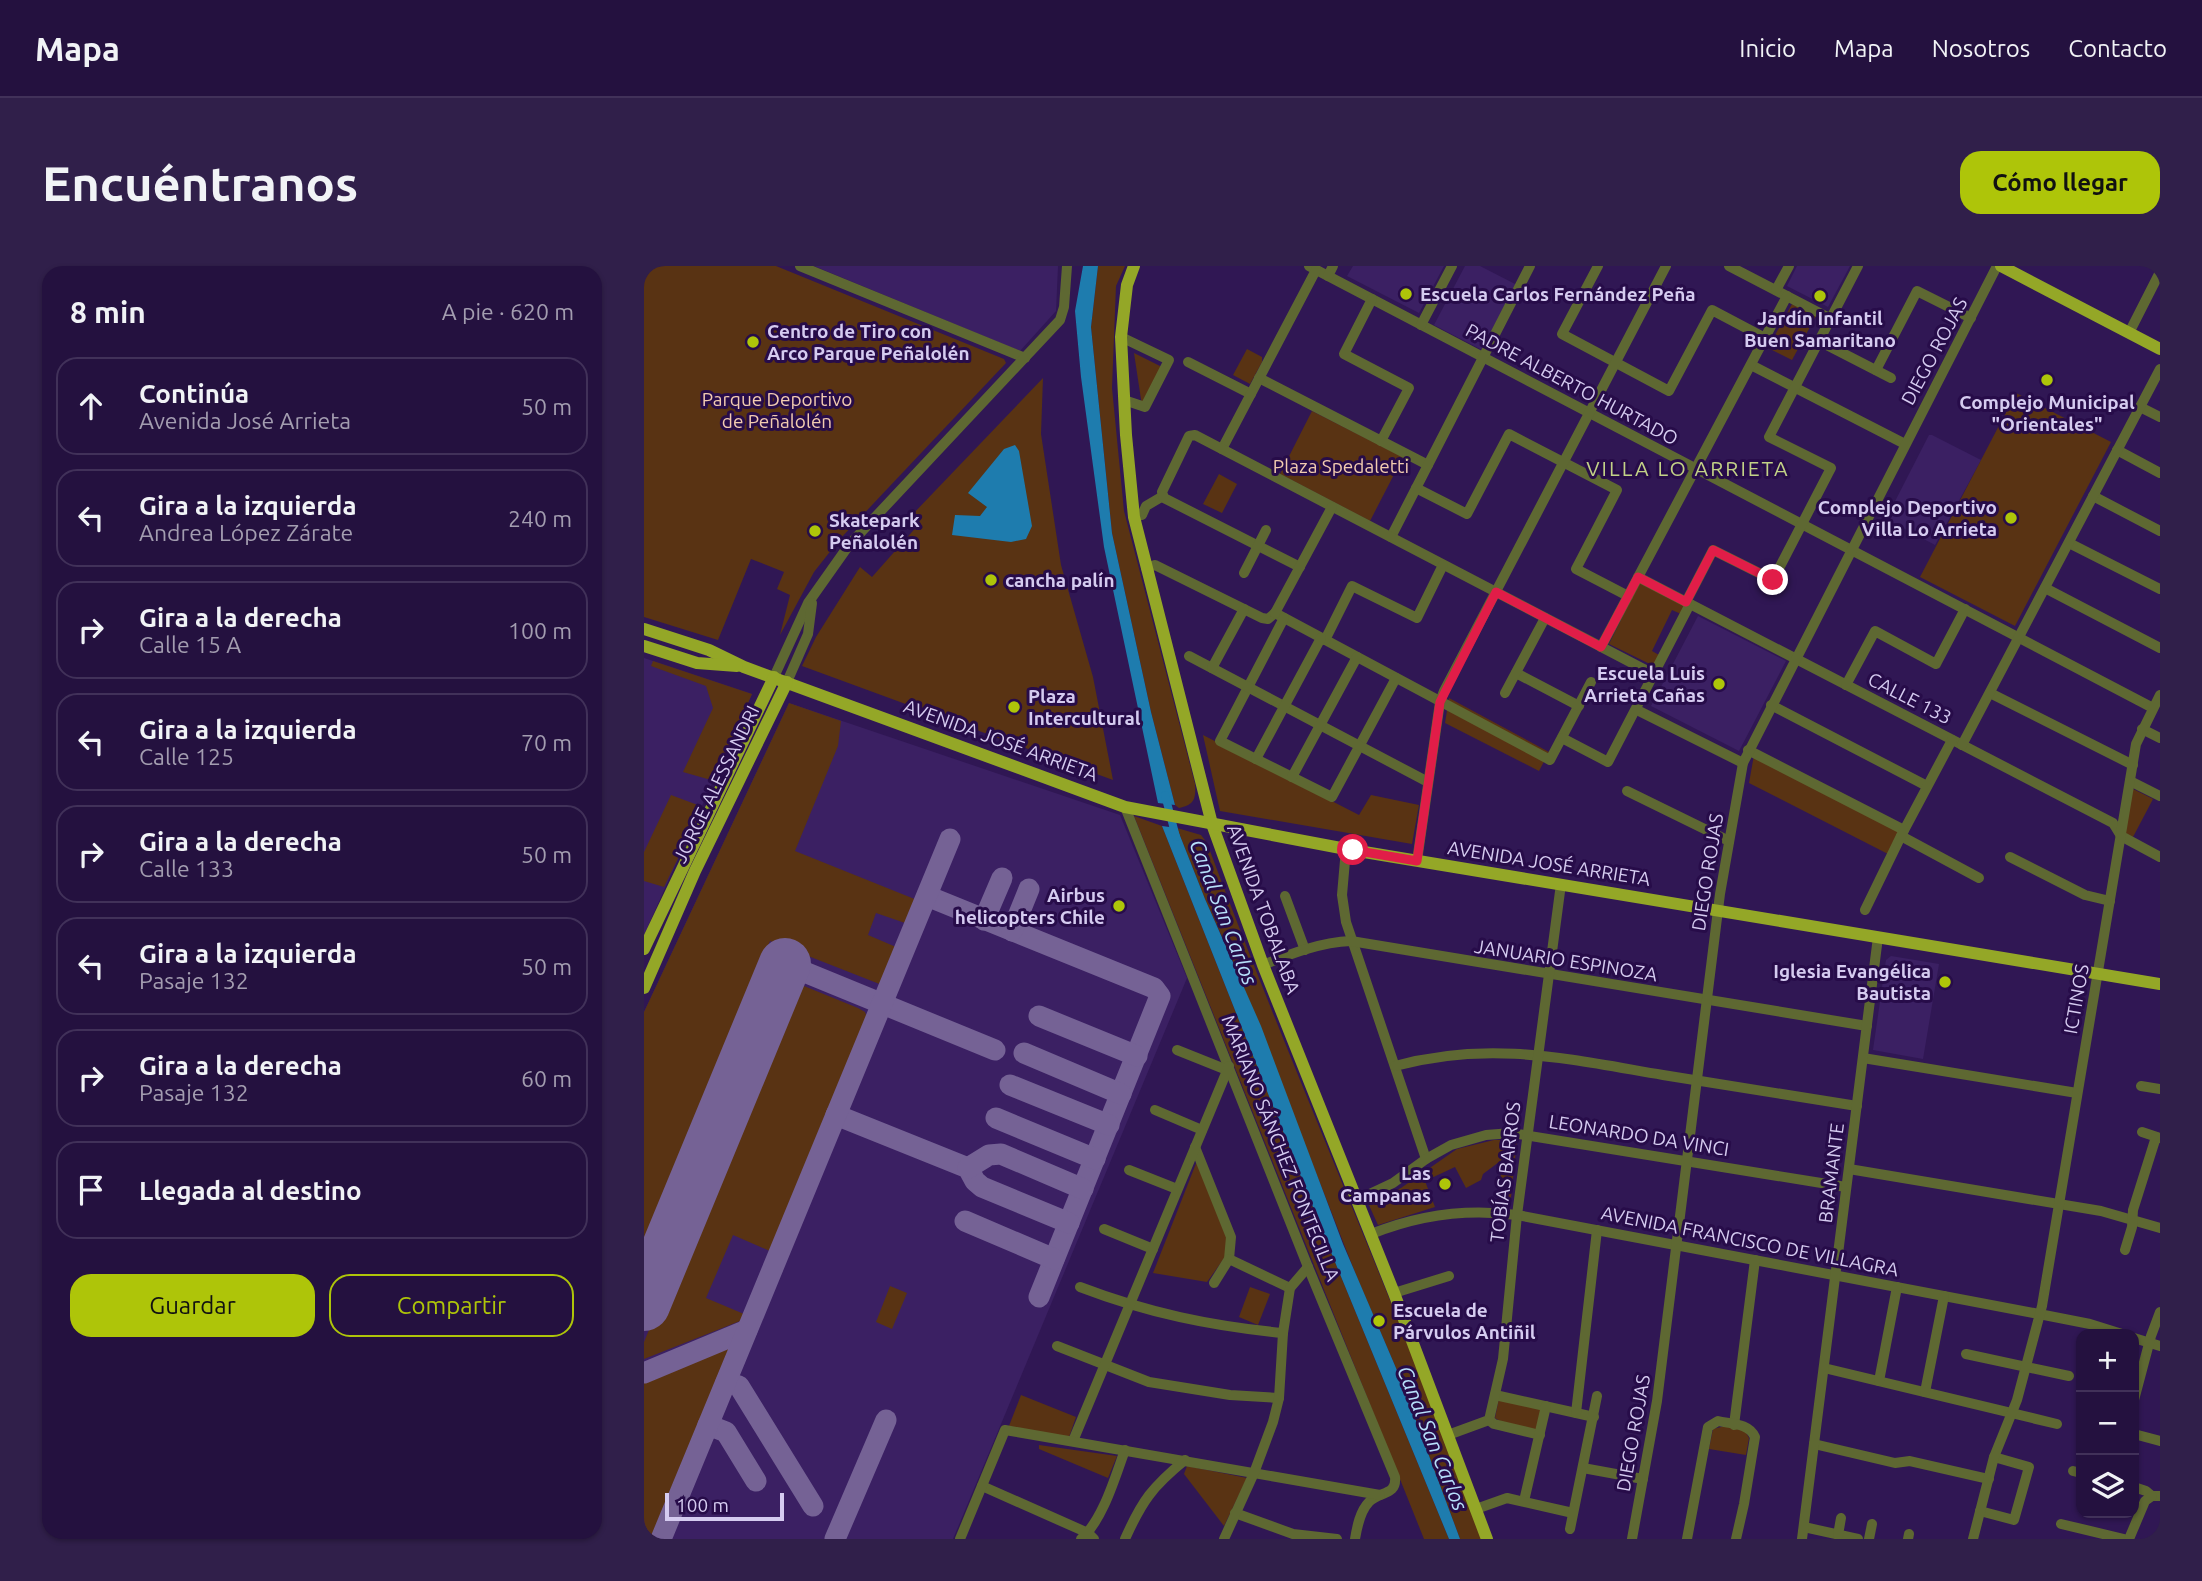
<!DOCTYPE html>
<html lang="es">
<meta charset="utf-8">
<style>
body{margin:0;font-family:Ubuntu,sans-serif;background:#301f4a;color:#f1f3f6}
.controls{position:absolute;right:21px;bottom:21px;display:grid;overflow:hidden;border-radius:14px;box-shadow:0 2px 5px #0004}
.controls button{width:63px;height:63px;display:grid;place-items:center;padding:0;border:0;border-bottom:2px solid #413159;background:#24113f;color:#f1f3f6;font:35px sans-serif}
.scale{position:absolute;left:21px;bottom:18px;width:119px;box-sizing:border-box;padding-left:7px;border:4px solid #d5cbf0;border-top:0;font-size:19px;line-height:24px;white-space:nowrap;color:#d5cbf0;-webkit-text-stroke:5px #270c49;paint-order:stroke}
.stop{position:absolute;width:21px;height:21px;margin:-16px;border:5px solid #e11d48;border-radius:50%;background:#fff}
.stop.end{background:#e11d48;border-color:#fff;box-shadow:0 2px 7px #0008}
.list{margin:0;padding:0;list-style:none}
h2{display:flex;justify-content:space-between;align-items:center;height:91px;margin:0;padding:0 28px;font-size:30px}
h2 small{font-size:23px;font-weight:400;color:#a39db0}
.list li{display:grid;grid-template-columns:46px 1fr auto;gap:21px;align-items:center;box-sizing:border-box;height:98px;margin:0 14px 14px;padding:0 14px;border:2px solid #413159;border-radius:21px}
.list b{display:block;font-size:26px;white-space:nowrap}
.list p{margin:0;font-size:23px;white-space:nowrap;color:#a39db0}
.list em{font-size:23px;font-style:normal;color:#a39db0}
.actions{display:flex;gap:14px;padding:21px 28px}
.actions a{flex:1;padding:16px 0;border:2px solid #aec509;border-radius:21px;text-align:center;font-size:24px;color:#aec509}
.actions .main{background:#aec509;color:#111}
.icon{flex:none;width:38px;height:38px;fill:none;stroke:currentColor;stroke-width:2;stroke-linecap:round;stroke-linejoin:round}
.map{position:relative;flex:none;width:1516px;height:1273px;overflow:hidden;border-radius:21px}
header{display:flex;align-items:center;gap:42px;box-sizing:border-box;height:98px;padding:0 35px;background:#24113f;border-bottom:2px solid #413159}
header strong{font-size:33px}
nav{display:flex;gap:38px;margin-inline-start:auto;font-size:24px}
.intro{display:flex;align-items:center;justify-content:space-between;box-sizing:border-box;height:168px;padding:0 42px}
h1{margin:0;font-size:49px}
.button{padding:18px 32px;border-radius:21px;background:#aec509;color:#111;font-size:24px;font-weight:700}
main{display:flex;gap:42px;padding:0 42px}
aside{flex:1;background:#24113f;border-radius:21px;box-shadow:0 2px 5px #0004}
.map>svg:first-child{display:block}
.built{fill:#3b2063}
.green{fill:#593313}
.water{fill:#1e7cae}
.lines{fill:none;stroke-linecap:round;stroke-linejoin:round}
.canal{stroke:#1e7cae;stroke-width:8}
.taxiway{stroke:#756295;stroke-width:21}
.runway{stroke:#756295;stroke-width:52}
.minor{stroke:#5e6832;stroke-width:10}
.major{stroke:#94a727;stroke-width:12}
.route{stroke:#e11d48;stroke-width:9}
.poi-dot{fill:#aec509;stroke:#270c49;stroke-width:2.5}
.labels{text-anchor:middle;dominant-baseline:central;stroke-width:6;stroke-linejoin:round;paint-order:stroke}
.poi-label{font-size:19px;font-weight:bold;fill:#d5cbf0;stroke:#270c49;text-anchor:start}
.street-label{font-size:19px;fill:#d5cbf0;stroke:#270c49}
.park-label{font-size:19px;fill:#f2ccb0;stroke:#270c49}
.neighbourhood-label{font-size:21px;letter-spacing:2px;fill:#c3d287;stroke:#270c49}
.water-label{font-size:21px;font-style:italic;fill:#b7e0fb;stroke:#270c49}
</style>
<header>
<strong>Mapa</strong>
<nav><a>Inicio</a><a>Mapa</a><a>Nosotros</a><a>Contacto</a></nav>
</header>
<div class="intro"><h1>Encuéntranos</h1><a class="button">Cómo llegar</a></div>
<main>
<aside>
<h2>8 min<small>A pie · 620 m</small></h2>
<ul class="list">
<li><svg class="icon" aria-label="ahead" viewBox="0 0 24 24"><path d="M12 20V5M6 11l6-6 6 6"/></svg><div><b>Continúa</b><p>Avenida José Arrieta</p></div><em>50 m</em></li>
<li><svg class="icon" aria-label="left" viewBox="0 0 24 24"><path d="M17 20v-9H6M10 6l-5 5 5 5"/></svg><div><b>Gira a la izquierda</b><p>Andrea López Zárate</p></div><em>240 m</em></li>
<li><svg class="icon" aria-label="right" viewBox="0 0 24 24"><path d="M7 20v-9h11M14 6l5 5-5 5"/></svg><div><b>Gira a la derecha</b><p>Calle 15 A</p></div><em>100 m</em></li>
<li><svg class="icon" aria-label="left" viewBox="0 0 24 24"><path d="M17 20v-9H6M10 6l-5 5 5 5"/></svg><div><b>Gira a la izquierda</b><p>Calle 125</p></div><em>70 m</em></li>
<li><svg class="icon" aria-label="right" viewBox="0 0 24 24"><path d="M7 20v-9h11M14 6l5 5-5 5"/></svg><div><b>Gira a la derecha</b><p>Calle 133</p></div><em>50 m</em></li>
<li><svg class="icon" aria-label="left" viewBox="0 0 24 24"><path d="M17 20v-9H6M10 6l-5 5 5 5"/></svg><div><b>Gira a la izquierda</b><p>Pasaje 132</p></div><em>50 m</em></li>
<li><svg class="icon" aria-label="right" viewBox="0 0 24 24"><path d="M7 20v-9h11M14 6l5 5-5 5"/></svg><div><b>Gira a la derecha</b><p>Pasaje 132</p></div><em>60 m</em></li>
<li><svg class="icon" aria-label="arrive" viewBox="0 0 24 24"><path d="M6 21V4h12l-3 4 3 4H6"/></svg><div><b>Llegada al destino</b></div></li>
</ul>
<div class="actions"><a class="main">Guardar</a><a>Compartir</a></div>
</aside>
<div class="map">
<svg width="1516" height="1273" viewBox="0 0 1516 1273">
<rect width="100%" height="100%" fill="#301754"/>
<g class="built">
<path d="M170,0H414L412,45L376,85Z"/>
<path d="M709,0H800L775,47L703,10Z"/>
<path d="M821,0H836L873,19L838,84L790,59Z"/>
<path d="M1153,0H1206L1184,41L1143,20Z"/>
<path d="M1285,169H1288L1337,194L1291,279L1242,253Z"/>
<path d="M1054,350L1142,395L1095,485L1007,440Z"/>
<path d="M0,392L108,428L0,669Z"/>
<path d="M145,437L476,549L543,712L309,1273H0V746Z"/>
<path d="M1247,690L1295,698L1279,793L1229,784L1242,694Z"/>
</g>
<g class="green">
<path d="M0,0H132L360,93L362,97L196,273L170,306L136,369L146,329L133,323L140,306L107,293L74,374L0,351Z"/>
<path d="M454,0H481L472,20L468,122L480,245L551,518C552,532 551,539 535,542L531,539L507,446L468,267L447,61Z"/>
<path d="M1148,38L1172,50L1148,94L1124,82Z"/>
<path d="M603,83L618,91V96L606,118L589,109Z"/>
<path d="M490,87L518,101L498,140Z"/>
<path d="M399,112L397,168L417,299L449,411L469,514L158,400L172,371L216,301L228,311L275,258L268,249Z"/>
<path d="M1372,127L1467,176L1371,360L1276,311Z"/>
<path d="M668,145L759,191L726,255L636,208Z"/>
<path d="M575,208L593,218L578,247L559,238Z"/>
<path d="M996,316L1042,338L1037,348L1028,344L1008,385L1015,389L1010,400L965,378Z"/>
<path d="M9,395L108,428L71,512L67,514L39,506L69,442L62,420L7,400Z"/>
<path d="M805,432L905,486L895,505L801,457Z"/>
<path d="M145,437L197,455L194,480L151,585L273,634L264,658L232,647L224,669L252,681L238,719L126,675L0,982V746Z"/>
<path d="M559,469L715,549L727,529L775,539L768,578L576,545Z"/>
<path d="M1110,489L1257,565L1244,588L1105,517Z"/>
<path d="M1487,522L1509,533L1489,571L1481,567Z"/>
<path d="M27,529L59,541L20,621L0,615V586Z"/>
<path d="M490,550L518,560L684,979L805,1273H780Z"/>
<path d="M533,562L557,569L563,577C650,811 753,1039 839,1273H816L755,1109L714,1014L589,695L561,633Z"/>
<path d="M155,718L214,742L221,746L223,752L126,985L89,969L62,1032L100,1048L96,1055L0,1093V1076L147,722Z"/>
<path d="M850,874H873L866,941L852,944L859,893L839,908L837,914L822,922L811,901L781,915L791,941L734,959L724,937L757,922L813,883Z"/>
<path d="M553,895L583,971L581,991L563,1016L509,1007Z"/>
<path d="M246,1020L263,1027L248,1063L232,1056Z"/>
<path d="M606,1021L626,1028L614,1059L595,1051Z"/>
<path d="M79,1077H84L88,1082L8,1273H0V1111Z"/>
<path d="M377,1129L432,1151L425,1171L365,1160Z"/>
<path d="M855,1132L899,1143L895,1164L863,1159L851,1152Z"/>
<path d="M1081,1160L1101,1165L1105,1172L1102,1189L1065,1183L1069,1163Z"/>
<path d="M395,1179L473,1190L464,1212L395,1183Z"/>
<path d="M543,1200L603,1212L580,1260L540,1208Z"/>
</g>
<g class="water">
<path d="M439,0H454L447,61L468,267L507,446L531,539L514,537L460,281L437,111L431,45Z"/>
<path d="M371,179L375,185L388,260L382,273L367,276L308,269L311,249L336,250L343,241L324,227L360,183Z"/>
<path d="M518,560L533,562L561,633L617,760L699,978L755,1109L816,1273H805L684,979Z"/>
</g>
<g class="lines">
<path class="canal" d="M521,529L532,571"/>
<g class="taxiway">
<path d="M283,630L510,722L516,730L395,1031"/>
<path d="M340,654L358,612"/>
<path d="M368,665L385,623"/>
<path d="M141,698L351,784"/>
<path d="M395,750L493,790"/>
<path d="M380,787L477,828"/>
<path d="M366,819L465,859"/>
<path d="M192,849L324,902L331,915L338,921L425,957"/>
<path d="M352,852L451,893"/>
<path d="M324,902L345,889L357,888L439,923"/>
<path d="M321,955L410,993"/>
<path d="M0,1107L103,1064"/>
<path d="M82,1116L95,1120L169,1240"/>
<path d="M64,1159L82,1166L112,1215"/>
<path d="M17,1273L306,573"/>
<path d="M191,1273L242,1154"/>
</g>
<path class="runway" d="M0,1039L141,698"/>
<g class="minor">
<path d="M156,0L381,92"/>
<path d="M665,0L1509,442"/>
<path d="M954,0L918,68L1025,125L1068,44L1121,72"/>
<path d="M1085,0L1187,53"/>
<path d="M684,10L689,0"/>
<path d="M1132,24L1145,0"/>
<path d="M728,33L700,88L765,122L737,175"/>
<path d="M777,59L808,0"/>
<path d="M1485,67L1516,6"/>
<path d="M477,71L525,94L501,141L480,134"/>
<path d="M1175,75L1247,112"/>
<path d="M544,96L607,128"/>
<path d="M1107,99L1261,178"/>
<path d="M1232,104L1273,25L1327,52"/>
<path d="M615,112L784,199"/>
<path d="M1496,141L1516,151"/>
<path d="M578,183L672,4"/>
<path d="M1473,184L1516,207"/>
<path d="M772,222L823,248L865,168L973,224L932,303L984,330"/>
<path d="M1449,230L1516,265"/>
<path d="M490,251L498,249L502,240L519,230"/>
<path d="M747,271L886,0"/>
<path d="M1425,277L1516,323"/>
<path d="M656,301L520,232L518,226L545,170L551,169L1011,409"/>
<path d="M502,302L511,299L618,352L624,353L631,347"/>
<path d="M600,307L622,264"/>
<path d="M994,311L1469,557L1477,570L1516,591"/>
<path d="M1401,322L1516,382"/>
<path d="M1042,336L1069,284L1129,314L1187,202L1125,171L1214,0"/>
<path d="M631,347L906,494L947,416"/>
<path d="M631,347L688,241"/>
<path d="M640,352L576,475L688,531L752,412"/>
<path d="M681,374L708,320L773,352L799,299"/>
<path d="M957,381L1143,30"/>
<path d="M545,390L784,516"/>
<path d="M568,402L600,343"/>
<path d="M872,407L935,440"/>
<path d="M130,411L164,337L205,279L416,54L420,41L423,0"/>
<path d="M143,416L164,368L168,337"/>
<path d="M1202,419L1231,365L1292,398L1321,343"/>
<path d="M861,427L901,352"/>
<path d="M1346,427L1489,499"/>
<path d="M1127,439L1283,520"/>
<path d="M993,444L1099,497"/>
<path d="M1498,463L1516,472"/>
<path d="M918,472L964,496L1046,338"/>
<path d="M1318,479L1516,103"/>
<path d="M1104,484L1260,564"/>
<path d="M612,493L677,372"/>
<path d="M648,511L713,391"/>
<path d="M1486,515L1516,530"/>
<path d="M983,525L1085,575"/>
<path d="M481,541L664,1001L751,1211C753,1230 735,1225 725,1236C716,1245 713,1261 711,1273"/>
<path d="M1257,570L1335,612"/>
<path d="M702,583L698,629L702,656L782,893"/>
<path d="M1366,591L1441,629L1466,635"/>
<path d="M773,595L796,436L800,425L1022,0"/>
<path d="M641,630L661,684"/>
<path d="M1221,644L1257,570L1308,474"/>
<path d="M619,699C646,688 677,676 707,675L1223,760"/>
<path d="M533,784L583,804"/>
<path d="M1219,792L1433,827"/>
<path d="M751,800C846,774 924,793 1019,809C1083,819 1148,829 1213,840"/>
<path d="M1497,820L1516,823"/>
<path d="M511,844L558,864"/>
<path d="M1498,866L1516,872"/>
<path d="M551,881L587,971L585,993L570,1017"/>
<path d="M1205,903L1457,945L1516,962"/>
<path d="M485,904L533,923"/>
<path d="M713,934L749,917L782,893L807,879L842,869L868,867L1202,921"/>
<path d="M460,963L509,983"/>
<path d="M727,968C774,949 822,942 873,949L1395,1048L1446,1058L1478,1068"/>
<path d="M1481,984L1488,961L1489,944L1512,871"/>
<path d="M585,993L646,1022"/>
<path d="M436,1021C504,1047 567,1060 639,1067"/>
<path d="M750,1027L805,1010"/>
<path d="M1490,1072L1516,1080"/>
<path d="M413,1080L505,1116L586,1129L635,1132"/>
<path d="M1322,1088L1425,1110"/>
<path d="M1180,1102L1413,1158"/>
<path d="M1235,1115L1253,1021"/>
<path d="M1281,1126L1300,1030"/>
<path d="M851,1129L950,1151"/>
<path d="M1490,1134L1507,1070L1516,1046"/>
<path d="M932,1147L953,964"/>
<path d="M845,1154L850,1158L896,1169"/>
<path d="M1090,1159L1111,994"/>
<path d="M1490,1168L1516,1175"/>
<path d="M804,1169L845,1154L859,1093L873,949L917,618"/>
<path d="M429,1175L585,800"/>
<path d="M1170,1178L1251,1197L1266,1195L1345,1213"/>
<path d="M939,1202L999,1213"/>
<path d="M1429,1205L1437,1207"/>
<path d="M338,1220L444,1267L450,1273"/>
<path d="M1490,1221L1502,1225L1508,1230H1516"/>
<path d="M880,1235L902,1140"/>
<path d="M832,1243L863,1232L929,1247"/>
<path d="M1336,1245L1370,1254L1385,1201L1350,1191"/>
<path d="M591,1247L649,1268L693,1273"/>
<path d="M1417,1258L1480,1273"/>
<path d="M1160,1261L1214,1273"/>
<path d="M926,1263L953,1130"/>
<path d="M1194,1269L1197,1252"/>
<path d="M316,1273L361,1164L736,1229"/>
<path d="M437,1273C459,1254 471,1211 481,1184"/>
<path d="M481,1273C498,1235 508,1221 541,1194"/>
<path d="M580,1273L610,1207L629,1156L635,1132L639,1067L646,1022L664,1001"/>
<path d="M988,1273L1013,1135L1076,628L1099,497L1353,0"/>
<path d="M1043,1273L1064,1161L1074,1155C1087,1158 1105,1157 1111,1171L1100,1238L1092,1273"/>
<path d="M1158,1273L1234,671"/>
<path d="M1225,1273L1228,1258"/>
<path d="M1264,1273L1265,1268"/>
<path d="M1329,1273L1350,1191L1373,1134L1398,1040L1492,478L1516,429"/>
<path d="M1485,1273L1501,1235L1508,1230"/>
</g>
<g class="major">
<path d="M490,0L483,19L477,71L482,169L490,251L568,558L619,699L750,1027L843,1273"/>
<path d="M1357,0L1516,83"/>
<path d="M0,363L65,384L100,401L481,541L702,583L1516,718"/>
<path d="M0,380L53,397L93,400"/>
<path d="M0,683L130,411"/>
<path d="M0,722L51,605L143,416"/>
</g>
</g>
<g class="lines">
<path class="route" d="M709,584L773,595L796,436L852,326L957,381L994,311L1042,336L1069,284L1129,314"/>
</g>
<g class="poi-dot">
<circle cx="762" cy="28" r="7"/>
<circle cx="1176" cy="30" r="7"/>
<circle cx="109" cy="76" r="7"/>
<circle cx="1403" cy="114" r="7"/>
<circle cx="1367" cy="252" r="7"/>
<circle cx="171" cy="265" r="7"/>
<circle cx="347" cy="314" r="7"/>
<circle cx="1075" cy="418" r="7"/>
<circle cx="370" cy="441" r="7"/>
<circle cx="475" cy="640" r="7"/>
<circle cx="1301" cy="716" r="7"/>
<circle cx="801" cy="918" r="7"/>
<circle cx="735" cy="1055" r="7"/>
</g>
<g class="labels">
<g class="poi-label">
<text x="776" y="28">Escuela Carlos Fernández Peña</text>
<text x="1176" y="52" text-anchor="middle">Jardín Infantil<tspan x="1176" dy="22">Buen Samaritano</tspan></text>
<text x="123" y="65">Centro de Tiro con<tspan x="123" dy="22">Arco Parque Peñalolén</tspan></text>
<text x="1403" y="136" text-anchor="middle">Complejo Municipal<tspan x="1403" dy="22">"Orientales"</tspan></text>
<text x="1353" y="241" text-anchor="end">Complejo Deportivo<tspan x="1353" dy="22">Villa Lo Arrieta</tspan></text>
<text x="185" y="254">Skatepark<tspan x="185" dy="22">Peñalolén</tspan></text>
<text x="361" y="314">cancha palín</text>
<text x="1061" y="407" text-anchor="end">Escuela Luis<tspan x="1061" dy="22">Arrieta Cañas</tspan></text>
<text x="384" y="430">Plaza<tspan x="384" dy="22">Intercultural</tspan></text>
<text x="461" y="629" text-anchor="end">Airbus<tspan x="461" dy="22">helicopters Chile</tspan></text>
<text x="1287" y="705" text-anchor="end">Iglesia Evangélica<tspan x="1287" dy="22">Bautista</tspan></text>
<text x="787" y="907" text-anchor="end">Las<tspan x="787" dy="22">Campanas</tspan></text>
<text x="749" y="1044">Escuela de<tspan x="749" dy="22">Párvulos Antiñil</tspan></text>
</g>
<g class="street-label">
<text transform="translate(1290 85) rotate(-62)">DIEGO ROJAS</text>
<text transform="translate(928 118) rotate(28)">PADRE ALBERTO HURTADO</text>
<text transform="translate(1266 432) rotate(27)">CALLE 133</text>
<text transform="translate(357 474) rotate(20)">AVENIDA JOSÉ ARRIETA</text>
<text transform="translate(72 518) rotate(-64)">JORGE ALESSANDRI</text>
<text transform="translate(905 597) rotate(9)">AVENIDA JOSÉ ARRIETA</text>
<text transform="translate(1063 606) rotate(-81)">DIEGO ROJAS</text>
<text transform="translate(620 643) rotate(70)">AVENIDA TOBALABA</text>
<text transform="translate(922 694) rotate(9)">JANUARIO ESPINOZA</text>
<text transform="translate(1432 733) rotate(-80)">ICTINOS</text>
<text transform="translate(995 869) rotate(9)">LEONARDO DA VINCI</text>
<text transform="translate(637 882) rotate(68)">MARIANO SÁNCHEZ FONTECILLA</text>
<text transform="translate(861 906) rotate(-83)">TOBÍAS BARROS</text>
<text transform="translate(1187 907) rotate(-83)">BRAMANTE</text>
<text transform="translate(1106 975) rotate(11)">AVENIDA FRANCISCO DE VILLAGRA</text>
<text transform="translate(989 1167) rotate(-80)">DIEGO ROJAS</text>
</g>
<g class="park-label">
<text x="133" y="133">Parque Deportivo<tspan x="133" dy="22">de Peñalolén</tspan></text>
<text x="697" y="200">Plaza Spedaletti</text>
</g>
<g class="neighbourhood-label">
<text x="1044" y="202">VILLA LO ARRIETA</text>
</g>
<g class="water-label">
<text transform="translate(580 646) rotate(69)">Canal San Carlos</text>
<text transform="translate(789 1172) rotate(68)">Canal San Carlos</text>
</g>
</g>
</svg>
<div class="controls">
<button>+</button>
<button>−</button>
<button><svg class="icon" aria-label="layers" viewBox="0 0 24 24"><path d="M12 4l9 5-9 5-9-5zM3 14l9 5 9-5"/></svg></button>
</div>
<div class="scale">100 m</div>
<div class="stop" style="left:709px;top:584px"></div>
<div class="stop end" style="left:1129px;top:314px"></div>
</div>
</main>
